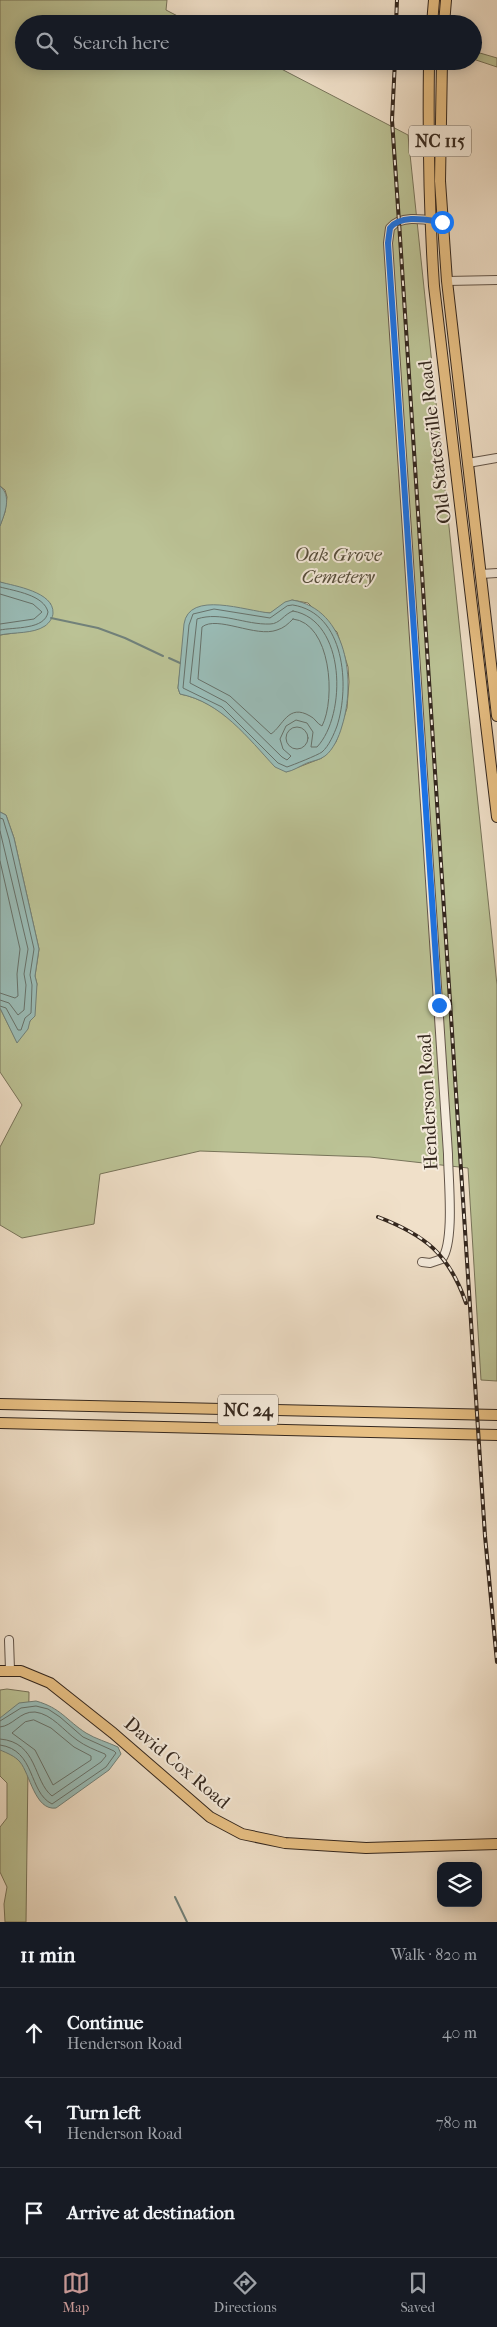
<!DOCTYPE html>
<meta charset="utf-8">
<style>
body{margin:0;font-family:"IM FELL French Canon",serif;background:#242831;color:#f1f3f6}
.controls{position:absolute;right:15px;bottom:15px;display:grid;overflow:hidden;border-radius:10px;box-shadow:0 2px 12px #0003}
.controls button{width:45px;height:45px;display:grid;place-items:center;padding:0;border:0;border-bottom:1px solid #363941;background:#171b24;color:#f1f3f6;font:25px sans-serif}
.stop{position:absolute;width:15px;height:15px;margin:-11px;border:4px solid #1a73e8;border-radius:50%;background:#fff}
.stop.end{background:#1a73e8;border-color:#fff;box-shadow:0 1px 5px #0008}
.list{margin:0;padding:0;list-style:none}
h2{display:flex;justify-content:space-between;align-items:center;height:65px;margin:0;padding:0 20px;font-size:21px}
h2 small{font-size:16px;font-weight:400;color:#9ea1a6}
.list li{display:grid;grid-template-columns:32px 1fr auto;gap:15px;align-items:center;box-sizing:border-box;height:90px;padding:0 20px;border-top:1px solid #363941}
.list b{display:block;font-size:19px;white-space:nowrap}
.list p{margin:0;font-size:16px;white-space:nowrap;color:#9ea1a6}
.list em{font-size:16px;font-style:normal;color:#9ea1a6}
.icon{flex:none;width:28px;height:28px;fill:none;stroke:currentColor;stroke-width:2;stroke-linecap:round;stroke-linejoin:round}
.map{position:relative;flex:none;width:497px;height:1922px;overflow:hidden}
.search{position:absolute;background:#171b24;box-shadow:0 2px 12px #0003;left:15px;right:15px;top:15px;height:55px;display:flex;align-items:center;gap:12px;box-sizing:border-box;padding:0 18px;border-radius:28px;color:#9ea1a6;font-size:19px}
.sheet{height:335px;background:#171b24}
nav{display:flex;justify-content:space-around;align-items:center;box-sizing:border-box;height:70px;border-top:1px solid #363941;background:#171b24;font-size:14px;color:#9ea1a6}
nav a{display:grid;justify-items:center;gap:2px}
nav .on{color:#c59692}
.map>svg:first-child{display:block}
.green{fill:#bbc295;stroke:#78745a;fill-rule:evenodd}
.water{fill:#9abdb8;stroke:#71817a}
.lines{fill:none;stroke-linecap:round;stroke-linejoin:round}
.shore{stroke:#67726b;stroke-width:1}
.stream{stroke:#71817a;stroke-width:2}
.minor-casing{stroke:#635549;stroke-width:10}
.major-casing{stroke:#34271e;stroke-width:12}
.minor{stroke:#f5ebdc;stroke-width:8}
.major{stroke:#e8c084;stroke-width:10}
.rail-casing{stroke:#34271e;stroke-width:4}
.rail{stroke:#f5ebdc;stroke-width:2;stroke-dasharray:5.5;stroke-linecap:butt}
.route{stroke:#1a73e8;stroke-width:6}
.labels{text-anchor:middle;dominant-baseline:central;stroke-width:4;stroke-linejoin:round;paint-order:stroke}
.shield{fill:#f5ebdc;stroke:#6e6257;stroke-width:1}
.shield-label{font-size:18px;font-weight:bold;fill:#34271e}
.street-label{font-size:19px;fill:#34271e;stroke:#f5ebdc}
.park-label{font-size:19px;font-style:italic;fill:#564e3c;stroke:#f5ebdc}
</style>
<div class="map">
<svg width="497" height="1922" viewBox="0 0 497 1922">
<rect width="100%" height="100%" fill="#f0e0c9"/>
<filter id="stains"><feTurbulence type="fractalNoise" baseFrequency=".004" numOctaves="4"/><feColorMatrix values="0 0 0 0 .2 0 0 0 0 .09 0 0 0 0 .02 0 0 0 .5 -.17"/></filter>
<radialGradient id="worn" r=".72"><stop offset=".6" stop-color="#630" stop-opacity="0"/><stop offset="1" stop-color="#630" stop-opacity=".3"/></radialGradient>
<g class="green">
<path d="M0,0H167L166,10L193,24H24V61H266L408,135L497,985V1381L481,1380L468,1168L370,1157L200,1151L100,1174L94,1224L22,1238L0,1225V1147L22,1105L0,1072V1008L17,1042L30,1021L37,984L35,976L39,949L14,838L6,815L0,812V635L28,631L51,604L37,594L0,582V526L5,512L7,497L5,490L0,486ZM292,600L308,603L337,632L348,667L349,682L347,708L336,742L322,758L286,772C255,744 223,702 180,694L178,688L182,653L252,612L270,613Z"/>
<path d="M473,51L497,58V67L473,59Z"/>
<path d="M7,1689L29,1692L26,1922H5L4,1904L7,1887L0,1872V1827L7,1818V1783L0,1776V1690Z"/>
</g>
<g class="water">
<path d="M0,486C12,496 5,513 0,526Z"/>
<path d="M0,582C15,586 54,592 53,613C53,618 49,623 45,626C33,634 14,632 0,635Z"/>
<path d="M292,600C348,609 356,682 342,726C339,737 333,750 325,756C320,760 312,761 307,763C300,766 293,771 286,772L275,767C248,738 221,702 180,694L178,688L184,624C189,590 246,611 270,613L285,602Z"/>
<path d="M0,812L6,815L14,838L39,949L35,976L37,984L35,1016L30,1021L28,1029L17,1043L0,1008Z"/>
<path d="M36,1701C61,1708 66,1720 86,1733C96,1739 107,1742 118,1747L121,1754L109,1770L56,1808C35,1811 30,1774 20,1762C15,1756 7,1753 0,1750V1718L19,1703Z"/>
</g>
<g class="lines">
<g class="shore">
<path d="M0,587C15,591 44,595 48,612C45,630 14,627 0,630"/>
<path d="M0,594L33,604L42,612L34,619L0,624"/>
<path d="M293,605C345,613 350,686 337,726C334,734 329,746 322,752C318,755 293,765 287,767L278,763L222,707L183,688L189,625L193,614L214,609L270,618L287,606Z"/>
<path d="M293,611C346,620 347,715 317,747H311L313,732L307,723L296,720L286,726L280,739L283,749L291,756L287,760L282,757L226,702L190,683L197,619C221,611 245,625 270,624C280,624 284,614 293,611Z"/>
<path d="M293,619C331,623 336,699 322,726C317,724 315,718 310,716C288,703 283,726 271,734L230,696L198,679L202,627C217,615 256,638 277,630C284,628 288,624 293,619Z"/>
<circle cx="297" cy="738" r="11"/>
<path d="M0,818L3,819L9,839L34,949L30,975L32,985L31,1013L25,1018L21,1030H18L6,1008L0,1006"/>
<path d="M0,831L28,949L24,974L26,985L24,1010L18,1015L9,1003L0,1000"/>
<path d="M0,861L20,949L17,974L18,996L15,998L0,993"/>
<path d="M34,1720L51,1728L74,1747L91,1756V1760L53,1785L35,1750L12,1733L25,1722Z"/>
<path d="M0,1721L21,1708L36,1706L48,1709L60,1717L83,1737L114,1751L116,1753L106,1767L52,1804C28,1792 36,1750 0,1745"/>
<path d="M0,1727C13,1726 20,1711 35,1712C52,1714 64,1731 77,1740C85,1746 95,1750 105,1754L106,1756L101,1762L52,1796C33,1781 38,1742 0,1739"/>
</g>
<g class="stream">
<path d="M51,618L98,628L125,638L163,656"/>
<path d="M169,658L180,663"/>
<path d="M175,1897L187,1922"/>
</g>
<defs>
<g id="minor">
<path d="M447,281L497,280"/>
<path d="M468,463L497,458"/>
<path d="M481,574L497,573"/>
<path d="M422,1262L430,1263L442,1259C455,1241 448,1177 448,1154L388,243L390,228C401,214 427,220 442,222"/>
<path d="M9,1640L10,1670"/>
</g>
<g id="major">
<path d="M432,24L434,0"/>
<path d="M444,24L446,0"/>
<path d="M429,61C428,136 429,211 434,286L497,817"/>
<path d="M442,61L440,181L447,281L497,716"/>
<path d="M0,1404L497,1415"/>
<path d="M0,1423L497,1435"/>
<path d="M0,1671H21L50,1683L113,1733L210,1817L242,1834L285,1843L366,1848L497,1844"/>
</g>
</defs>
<use href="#minor" class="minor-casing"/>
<use href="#major" class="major-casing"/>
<use href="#minor" class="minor"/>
<use href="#major" class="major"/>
<defs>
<g id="rail">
<path d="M396,24L397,0"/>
<path d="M395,61L392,120L399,222L485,1536L497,1662"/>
<path d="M378,1217C425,1235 449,1254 466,1303"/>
</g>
</defs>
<use href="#rail" class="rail-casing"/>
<use href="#rail" class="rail"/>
</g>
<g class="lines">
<path class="route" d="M439,1005L388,243L390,228C401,214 427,220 442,222"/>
</g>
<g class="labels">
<g class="shield">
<rect x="409" y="125.5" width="62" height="31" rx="4"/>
<rect x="218" y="1394.5" width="60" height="31" rx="4"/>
</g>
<g class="shield-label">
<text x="440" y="141">NC 115</text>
<text x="248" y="1410">NC 24</text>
</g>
<g class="street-label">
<text transform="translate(435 442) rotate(-97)">Old Statesville Road</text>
<text transform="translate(428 1102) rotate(-93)">Henderson Road</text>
<text transform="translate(177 1763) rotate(40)">David Cox Road</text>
</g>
<g class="park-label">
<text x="338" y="555">Oak Grove<tspan x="338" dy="22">Cemetery</tspan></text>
</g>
</g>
<rect width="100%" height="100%" filter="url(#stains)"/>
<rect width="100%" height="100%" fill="url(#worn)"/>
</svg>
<div class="controls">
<button><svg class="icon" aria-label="layers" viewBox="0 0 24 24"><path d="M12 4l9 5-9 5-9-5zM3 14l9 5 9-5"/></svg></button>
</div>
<div class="stop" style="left:442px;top:222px"></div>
<div class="stop end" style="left:439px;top:1005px"></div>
<div class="search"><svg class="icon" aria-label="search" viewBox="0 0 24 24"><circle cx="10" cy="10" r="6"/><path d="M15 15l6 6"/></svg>Search here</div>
</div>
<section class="sheet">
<h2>11 min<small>Walk · 820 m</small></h2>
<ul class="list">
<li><svg class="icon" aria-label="ahead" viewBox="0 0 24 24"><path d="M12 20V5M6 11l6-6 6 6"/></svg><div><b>Continue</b><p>Henderson Road</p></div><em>40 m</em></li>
<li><svg class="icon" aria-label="left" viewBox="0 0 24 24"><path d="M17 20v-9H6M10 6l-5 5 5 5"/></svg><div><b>Turn left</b><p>Henderson Road</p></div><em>780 m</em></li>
<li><svg class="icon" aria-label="arrive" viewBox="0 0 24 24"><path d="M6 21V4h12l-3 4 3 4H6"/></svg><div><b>Arrive at destination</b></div></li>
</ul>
</section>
<nav>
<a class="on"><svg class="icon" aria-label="map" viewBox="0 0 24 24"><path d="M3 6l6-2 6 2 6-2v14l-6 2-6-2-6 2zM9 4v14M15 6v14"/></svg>Map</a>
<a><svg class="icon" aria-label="directions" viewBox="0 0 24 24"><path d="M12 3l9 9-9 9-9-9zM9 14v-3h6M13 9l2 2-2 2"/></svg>Directions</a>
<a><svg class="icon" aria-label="saved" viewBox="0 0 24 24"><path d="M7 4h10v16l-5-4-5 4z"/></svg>Saved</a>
</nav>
